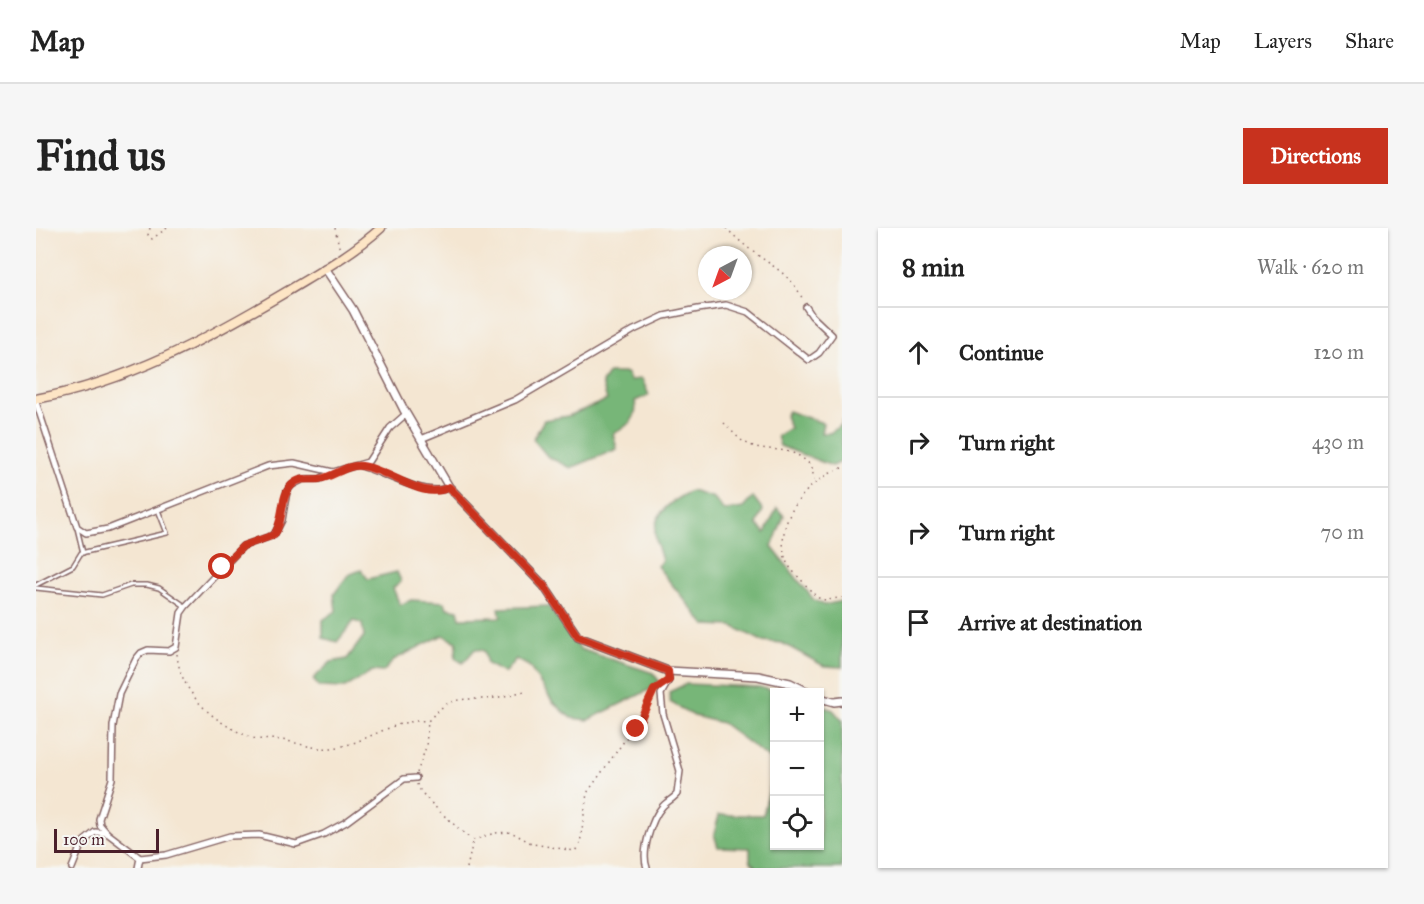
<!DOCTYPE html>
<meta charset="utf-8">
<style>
body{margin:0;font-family:"IM FELL Great Primer",serif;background:#f6f6f6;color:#222}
.controls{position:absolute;right:18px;bottom:18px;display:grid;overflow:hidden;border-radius:0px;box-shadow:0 2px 4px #0004}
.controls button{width:54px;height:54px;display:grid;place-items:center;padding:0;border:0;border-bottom:2px solid #e0e0e0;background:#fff;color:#222;font:30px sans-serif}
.compass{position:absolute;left:662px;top:18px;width:54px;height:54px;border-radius:50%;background:#fff;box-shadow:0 2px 4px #0004;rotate:221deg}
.scale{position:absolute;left:18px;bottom:15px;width:105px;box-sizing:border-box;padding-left:6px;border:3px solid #4a1f2b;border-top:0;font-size:16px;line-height:21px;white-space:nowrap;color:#4a1f2b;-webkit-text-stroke:4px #f6f6f2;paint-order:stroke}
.stop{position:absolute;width:18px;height:18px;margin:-14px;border:4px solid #c8321e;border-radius:50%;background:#fff}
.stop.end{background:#c8321e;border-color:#fff;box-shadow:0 2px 6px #0008}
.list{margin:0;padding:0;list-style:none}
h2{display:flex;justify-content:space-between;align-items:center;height:78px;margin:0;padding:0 24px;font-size:26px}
h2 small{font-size:20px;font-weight:400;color:#767676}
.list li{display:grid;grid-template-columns:39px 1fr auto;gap:18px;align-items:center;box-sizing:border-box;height:90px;padding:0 24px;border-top:2px solid #e0e0e0}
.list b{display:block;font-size:22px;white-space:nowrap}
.list em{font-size:20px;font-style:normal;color:#767676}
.icon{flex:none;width:33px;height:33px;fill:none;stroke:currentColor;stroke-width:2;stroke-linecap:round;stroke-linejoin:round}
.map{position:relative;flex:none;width:806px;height:640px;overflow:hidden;border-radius:0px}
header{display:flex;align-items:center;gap:36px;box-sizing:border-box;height:84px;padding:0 30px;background:#fff;border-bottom:2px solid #e0e0e0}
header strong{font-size:28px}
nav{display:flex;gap:33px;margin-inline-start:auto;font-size:21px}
.intro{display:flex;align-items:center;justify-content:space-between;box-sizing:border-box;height:144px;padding:0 36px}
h1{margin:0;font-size:42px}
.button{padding:15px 27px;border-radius:0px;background:#c8321e;color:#fff;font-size:21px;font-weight:700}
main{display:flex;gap:36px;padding:0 36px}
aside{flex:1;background:#fff;border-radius:0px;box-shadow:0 2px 4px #0004}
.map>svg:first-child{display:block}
.forest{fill:#77b678;stroke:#606a52;stroke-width:1.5}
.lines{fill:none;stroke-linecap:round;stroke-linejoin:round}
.service-casing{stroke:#866565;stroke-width:6}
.minor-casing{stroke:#866565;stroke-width:8}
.tertiary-casing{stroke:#866565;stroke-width:10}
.secondary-casing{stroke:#866565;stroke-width:11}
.path{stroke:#866565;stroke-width:1.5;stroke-dasharray:1.5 4.5;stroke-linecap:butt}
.service{stroke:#fff;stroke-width:3}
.minor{stroke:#fff;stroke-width:5}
.tertiary{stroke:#fff;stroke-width:7}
.secondary{stroke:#fde5c5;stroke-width:8}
.route{stroke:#c8321e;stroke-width:8}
</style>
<header>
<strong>Map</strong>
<nav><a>Map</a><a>Layers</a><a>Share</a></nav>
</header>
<div class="intro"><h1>Find us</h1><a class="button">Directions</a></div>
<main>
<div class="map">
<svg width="806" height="640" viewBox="0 0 806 640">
<rect width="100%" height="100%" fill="#f6f6f2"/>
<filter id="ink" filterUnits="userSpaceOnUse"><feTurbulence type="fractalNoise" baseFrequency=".0167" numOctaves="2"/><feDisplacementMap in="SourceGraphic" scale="12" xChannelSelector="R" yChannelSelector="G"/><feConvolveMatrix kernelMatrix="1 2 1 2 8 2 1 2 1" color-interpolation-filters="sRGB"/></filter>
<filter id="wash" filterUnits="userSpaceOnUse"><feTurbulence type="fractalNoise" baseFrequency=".008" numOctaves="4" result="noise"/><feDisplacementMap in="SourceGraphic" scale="24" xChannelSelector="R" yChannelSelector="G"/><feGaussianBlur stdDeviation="1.35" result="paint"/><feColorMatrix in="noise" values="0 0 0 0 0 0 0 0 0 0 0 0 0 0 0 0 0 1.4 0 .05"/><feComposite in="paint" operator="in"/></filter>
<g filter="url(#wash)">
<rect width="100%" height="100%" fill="#f4e6d2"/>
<g class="forest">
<path d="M573,145H591L594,152L606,151L613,167L599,173C603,192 591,198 577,206L581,221L535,240L512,229L497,211L508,192L532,188L571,172L566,155Z"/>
<path d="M752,183L787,195L785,205H794L806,196V192V233L796,238L744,218L741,208L754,200L749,188Z"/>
<path d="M655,263L678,270L688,283L707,280L717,269L727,282L721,296L729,305L741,280L748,288L736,319L778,372L788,377L806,373V439L788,438L746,415L726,413L696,398L669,397L621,338L626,333C624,324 619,313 619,304C618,284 640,270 655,263Z"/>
<path d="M325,342L332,351L361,344L365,353L357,360L364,377L375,372L409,374L411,380L422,382L424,390L465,389L463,380L512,378L544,421L617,445L623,453L613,462L552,492L535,490L516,473L493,438L480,431L468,445L451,436L448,423L439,421L427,435L419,430L421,414L407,407L359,431L347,444L336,443L309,460L283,459L277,451L295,434L311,431L328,408L326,396L318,393L301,414L287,410V392L300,383L298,366L312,347Z"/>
<path d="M650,456L723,459L742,464H738V534L686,495L658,488L634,474L633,464Z"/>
<path d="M784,477L797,482L806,492V640H721L714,633V620L682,619L678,606L683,587H727L738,542V618H784Z"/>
</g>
</g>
<g filter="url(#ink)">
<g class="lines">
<defs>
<g id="service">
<path d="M41,300L47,325"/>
<path d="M0,357L37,338L45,325L131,305L122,282"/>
<path d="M0,360L66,367L95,357H111L123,360L149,378"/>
</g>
<g id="minor">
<path d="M0,174L41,299L50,305L72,301L232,238L258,235L297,244"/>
<path d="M385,211L479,172L598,102L628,88L662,81L690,77L712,84L773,132L783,125L796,107L776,88L770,79"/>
<path d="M325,238C347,244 393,271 413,259"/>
<path d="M71,605L64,597L63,591L76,551L77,498L83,466L100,431L105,425L112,422L133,423L140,419L145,385L150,378L207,318L238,307L246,292L251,263L256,257L268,251H284L297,244L332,234L354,200L370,186"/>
<path d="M36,640L46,615L59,604L71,605L104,630L130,627L194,608L223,607L260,616L288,606L310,594L368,551L380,550"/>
<path d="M102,640L104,630"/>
<path d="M611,640C605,624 615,592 626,579C630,574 637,571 641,566L644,543L627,486L625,466L633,452L632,443"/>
</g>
<g id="tertiary">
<path d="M289,40L317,82L368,182L413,259L508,358L542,409L632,443L722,448L754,455L772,464"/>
<path d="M784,470L798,474L806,473"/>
</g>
<path id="secondary" d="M0,171C91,154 171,111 250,64C283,44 316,26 345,0"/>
</defs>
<use href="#service" class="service-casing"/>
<use href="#minor" class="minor-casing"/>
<use href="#tertiary" class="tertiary-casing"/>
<use href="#secondary" class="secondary-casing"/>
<g class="path">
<path d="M114,0L112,7L116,11L131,0"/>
<path d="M299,0L304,23"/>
<path d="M690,0C698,8 707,16 716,23C737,39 756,47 767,72"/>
<path d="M688,195C693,200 699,207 705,212C729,229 753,212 776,239L778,253"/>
<path d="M806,240C772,252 739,290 749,329C751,339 761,347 768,355C783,372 783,375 806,369"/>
<path d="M141,426C144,466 180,497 217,510C227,513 235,510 245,512C261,514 277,522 295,520C329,517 356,490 392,493"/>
<path d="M381,545L390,519L392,493C412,471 417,471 446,471C460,471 476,466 489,463"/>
<path d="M381,556C383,567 424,602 435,611"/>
<path d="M437,612L459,605L475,604L497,616L539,623L544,616L551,565L591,509L600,501L621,460"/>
<path d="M431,640L437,613"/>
</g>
<use href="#service" class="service"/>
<use href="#minor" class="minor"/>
<use href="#tertiary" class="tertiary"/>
<use href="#secondary" class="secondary"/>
</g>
</g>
<g class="lines" filter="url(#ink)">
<path class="route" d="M186,339L207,318L238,307C249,292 243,267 257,256C264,249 274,252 283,251C298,249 310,236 326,238C353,241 387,274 413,259L508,358L542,409L632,443L633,452L618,462L600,501"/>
</g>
</svg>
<div class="controls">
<button>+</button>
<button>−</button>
<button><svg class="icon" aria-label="locate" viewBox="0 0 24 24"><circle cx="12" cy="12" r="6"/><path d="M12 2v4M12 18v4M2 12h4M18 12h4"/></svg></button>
</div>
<svg class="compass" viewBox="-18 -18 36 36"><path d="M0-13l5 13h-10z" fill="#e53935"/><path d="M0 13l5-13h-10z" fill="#767676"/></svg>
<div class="scale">100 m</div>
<div class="stop" style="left:186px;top:339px"></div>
<div class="stop end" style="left:600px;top:501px"></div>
</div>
<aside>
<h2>8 min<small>Walk · 620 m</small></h2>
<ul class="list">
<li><svg class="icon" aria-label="ahead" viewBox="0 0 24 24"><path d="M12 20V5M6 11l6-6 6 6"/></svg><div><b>Continue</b></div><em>120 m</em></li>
<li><svg class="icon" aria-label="right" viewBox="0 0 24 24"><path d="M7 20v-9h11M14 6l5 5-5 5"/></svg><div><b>Turn right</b></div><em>430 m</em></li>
<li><svg class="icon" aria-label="right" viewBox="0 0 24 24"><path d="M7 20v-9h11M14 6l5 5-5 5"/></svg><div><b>Turn right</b></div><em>70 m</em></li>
<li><svg class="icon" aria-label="arrive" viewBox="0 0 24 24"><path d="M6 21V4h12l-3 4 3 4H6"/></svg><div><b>Arrive at destination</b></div></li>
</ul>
</aside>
</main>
